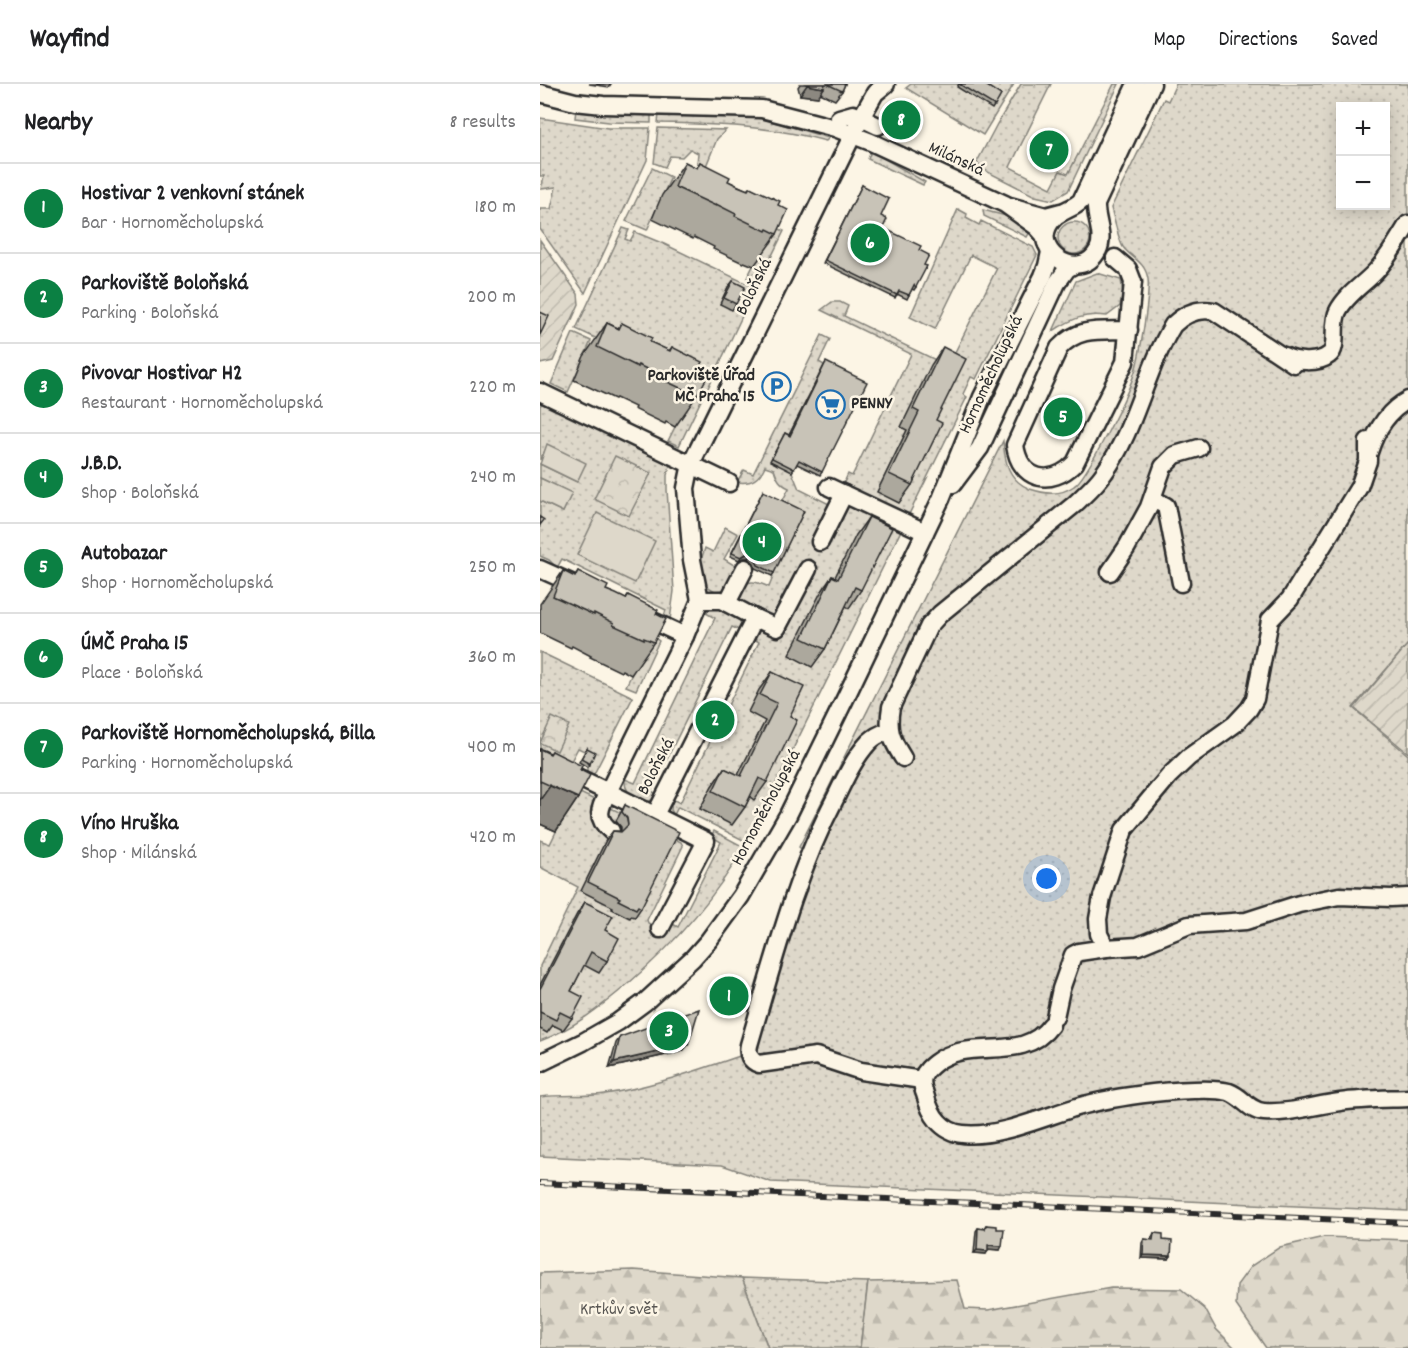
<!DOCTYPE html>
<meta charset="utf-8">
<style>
body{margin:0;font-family:Dekko,sans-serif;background:#f2f2f2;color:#202124}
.controls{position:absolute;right:18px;top:18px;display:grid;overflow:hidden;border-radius:0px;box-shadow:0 3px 15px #0003}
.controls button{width:54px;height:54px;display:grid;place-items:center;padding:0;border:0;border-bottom:2px solid #e0e0e0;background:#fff;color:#202124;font:30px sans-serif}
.you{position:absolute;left:507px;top:795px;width:21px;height:21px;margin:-15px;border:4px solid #fff;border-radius:50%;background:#1a73e8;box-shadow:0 0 0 9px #1a73e833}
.badge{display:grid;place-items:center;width:39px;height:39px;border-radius:50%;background:#0b8043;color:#fff;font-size:20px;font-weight:700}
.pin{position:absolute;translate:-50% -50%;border:3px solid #fff;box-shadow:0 2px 6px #0006}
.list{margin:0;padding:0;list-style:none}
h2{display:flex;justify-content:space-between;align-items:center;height:78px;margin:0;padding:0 24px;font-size:26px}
h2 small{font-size:20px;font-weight:400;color:#757577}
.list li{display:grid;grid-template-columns:39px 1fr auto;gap:18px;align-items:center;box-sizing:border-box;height:90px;padding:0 24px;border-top:2px solid #e0e0e0}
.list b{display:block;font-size:22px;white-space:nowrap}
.list p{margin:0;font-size:20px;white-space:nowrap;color:#757577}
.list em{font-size:20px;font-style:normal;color:#757577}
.map{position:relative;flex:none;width:868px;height:1264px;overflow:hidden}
header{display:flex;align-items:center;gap:36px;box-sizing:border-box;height:84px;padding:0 30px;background:#fff;border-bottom:2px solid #e0e0e0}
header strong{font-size:28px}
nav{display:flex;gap:33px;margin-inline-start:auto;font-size:21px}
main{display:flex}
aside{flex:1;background:#fff}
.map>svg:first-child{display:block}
.grass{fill:url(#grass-dots);stroke:#84827a;stroke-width:1.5;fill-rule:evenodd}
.forest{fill:url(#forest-firs);stroke:#84827a;stroke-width:1.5}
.park{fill:url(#park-crowns);stroke:#84827a;stroke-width:1.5}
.garden{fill:url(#garden-furrows);stroke:#84827a;stroke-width:1.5}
.pitch{fill:#ded8ca;stroke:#84827a;stroke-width:1.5}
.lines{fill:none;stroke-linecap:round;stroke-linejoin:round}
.minor-casing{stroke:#2b2b2b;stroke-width:21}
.minor{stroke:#fcf5e5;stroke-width:16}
.rail-casing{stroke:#2b2b2b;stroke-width:6}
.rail{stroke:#fcf5e5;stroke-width:4;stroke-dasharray:11;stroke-linecap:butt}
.wall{fill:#aca89d;stroke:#2b2b2b;stroke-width:1.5}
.shaded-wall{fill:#8c8880;stroke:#2b2b2b;stroke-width:1.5}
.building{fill:#c8c3b7;stroke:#2b2b2b;stroke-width:1.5}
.labels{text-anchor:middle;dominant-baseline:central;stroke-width:5;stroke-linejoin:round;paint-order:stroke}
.street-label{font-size:18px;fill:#2b2b2b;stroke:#fcf5e5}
.poi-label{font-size:18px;font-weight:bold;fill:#2b2b2b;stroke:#fcf5e5;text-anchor:end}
.park-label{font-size:18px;fill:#585653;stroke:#fcf5e5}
</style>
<header>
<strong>Wayfind</strong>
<nav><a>Map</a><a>Directions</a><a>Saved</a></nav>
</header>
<main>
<aside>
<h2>Nearby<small>8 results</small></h2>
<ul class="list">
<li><span class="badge">1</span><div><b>Hostivar 2 venkovní stánek</b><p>Bar · Hornoměcholupská</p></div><em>180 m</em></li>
<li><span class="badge">2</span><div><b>Parkoviště Boloňská</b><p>Parking · Boloňská</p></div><em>200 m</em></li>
<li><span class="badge">3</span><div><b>Pivovar Hostivar H2</b><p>Restaurant · Hornoměcholupská</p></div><em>220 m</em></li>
<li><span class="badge">4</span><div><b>J.B.D.</b><p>Shop · Boloňská</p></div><em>240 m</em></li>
<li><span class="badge">5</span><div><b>Autobazar</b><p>Shop · Hornoměcholupská</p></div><em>250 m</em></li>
<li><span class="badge">6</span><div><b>ÚMČ Praha 15</b><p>Place · Boloňská</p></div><em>360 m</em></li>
<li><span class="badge">7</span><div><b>Parkoviště Hornoměcholupská, Billa</b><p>Parking · Hornoměcholupská</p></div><em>400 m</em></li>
<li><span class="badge">8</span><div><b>Víno Hruška</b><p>Shop · Milánská</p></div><em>420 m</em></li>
</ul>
</aside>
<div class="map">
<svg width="868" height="1264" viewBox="0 0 868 1264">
<defs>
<pattern id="grass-dots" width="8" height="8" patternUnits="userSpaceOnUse" patternTransform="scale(1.5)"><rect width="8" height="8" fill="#ded8ca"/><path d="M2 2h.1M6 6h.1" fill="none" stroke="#bfbaae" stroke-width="1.8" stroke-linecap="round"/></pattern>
<pattern id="forest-firs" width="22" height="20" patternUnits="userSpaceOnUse" patternTransform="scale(1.5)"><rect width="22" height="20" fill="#ded8ca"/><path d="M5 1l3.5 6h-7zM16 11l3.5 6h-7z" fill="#bfbaae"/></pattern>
<pattern id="park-crowns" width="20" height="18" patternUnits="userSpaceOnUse" patternTransform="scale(1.5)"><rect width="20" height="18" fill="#ded8ca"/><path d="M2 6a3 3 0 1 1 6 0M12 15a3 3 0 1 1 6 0" fill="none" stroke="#bfbaae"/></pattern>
<pattern id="garden-furrows" width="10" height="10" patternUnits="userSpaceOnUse" patternTransform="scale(1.5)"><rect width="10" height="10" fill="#ded8ca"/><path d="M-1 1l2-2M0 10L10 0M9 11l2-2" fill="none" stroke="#bfbaae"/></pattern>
</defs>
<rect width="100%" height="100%" fill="#fcf5e5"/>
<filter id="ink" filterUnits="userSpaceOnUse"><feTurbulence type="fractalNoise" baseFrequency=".0167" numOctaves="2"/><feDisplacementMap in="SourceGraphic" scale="12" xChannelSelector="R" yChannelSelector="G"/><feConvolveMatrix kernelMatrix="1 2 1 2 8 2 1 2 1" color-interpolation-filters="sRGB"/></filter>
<g filter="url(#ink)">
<g class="grass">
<path d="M371,0H474L443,51L366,4Z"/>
<path d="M481,0H511L470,83L511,104L520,87L528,90L574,0H579L528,107L513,116L495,112L440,84L437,78L457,40Z"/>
<path d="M636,0H868V560L813,624L868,671V1127L231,1098L182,1081L0,1072V1013C22,1010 44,1013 65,1010C111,1003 157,986 200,972L250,801L265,768L259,763L463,357C465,378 468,396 490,405C505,410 520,412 534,402C547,394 589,308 594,290C600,274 610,210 608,195C605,177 591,174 583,163C578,154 574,134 571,124L624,15L628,17ZM800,22H846V122H800Z"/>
<path d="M36,25L111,30V39L69,38L35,34Z"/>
<path d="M119,30L189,31L224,35L289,54L286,57C231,42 176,40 118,39Z"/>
<path d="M0,34L68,44H110L107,76L45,209L0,145V125H11L16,103L1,105L4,92H0Z"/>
<path d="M118,44L186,46L177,55L164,87L157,79L158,69L150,65L142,73L130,72L125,83L114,79Z"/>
<path d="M331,67L385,98L383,101L328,75Z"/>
<path d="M112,84L131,93L107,146L86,137Z"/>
<path d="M418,125L427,130L426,134L439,141L441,137L493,163L497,171L436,295L431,293L423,310L427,313L207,758L138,723L134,731L131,726L132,715L140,719L219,558L211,553L215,548L222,545L196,516C206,496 209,494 229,503L233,493L232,492L262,431L241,420L249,404C240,400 237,395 234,385L225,382C219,395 212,400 197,398L204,386L213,390L282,251L290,255L279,278L284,281L247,355L252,388L259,405L293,422L308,390L312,392L371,270L281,226L292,218H300L308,222L304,232L408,282L457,184L431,171L395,245L370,233ZM361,343L390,358L337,408L367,346ZM228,636L214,715L207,712L169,729L160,725L172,702L192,704L222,643Z"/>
<path d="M443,126L470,133L492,144L487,153L444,132Z"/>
<circle cx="534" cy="154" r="16"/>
<path d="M233,142L244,147L218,200L207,194Z"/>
<path d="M83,144L89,146L85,155L90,157L95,148L124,160L216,204L210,216L188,203L180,220L204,228L167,306L36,245Z"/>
<path d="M557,189L581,196L583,209L580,222L567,232C543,229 532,235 513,247L536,197Z"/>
<path d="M33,249L51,257L28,308L11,300Z"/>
<path d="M154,305L164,310L139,362L128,357Z"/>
<path d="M3,317L131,379L127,391V406L134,507L130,536L123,535L126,526L22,475L17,484L9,476L0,472V417L23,428L31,409L0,394V380L37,398L8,361L0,376V322Z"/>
<path d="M185,443L198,450L184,475L194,481L196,485L185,506L175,507L165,501L160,479L165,464L173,468Z"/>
<path d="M181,523C192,529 203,532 201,547L192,543L111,707L121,712C107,723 83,714 85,695L95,699L175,534L166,529L171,524Z"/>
<path d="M111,551L119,557L96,606L86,602Z"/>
<path d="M0,568L93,613L54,690L47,689V683L53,671L38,664L31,677L0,668Z"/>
<path d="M36,707L141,758L143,762L107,836L108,839L126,848L131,839L138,843L181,758L171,752L174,747L204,763C174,816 135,859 89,899C62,922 33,945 0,957V882L38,803L0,783V756L10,760ZM79,731L95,833L91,831L89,834L72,825L73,823L42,807Z"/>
<path d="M202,1194L328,1198L320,1264H228Z"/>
</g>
<g class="forest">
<path d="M784,1153L868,1156V1264H726L696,1221L697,1201L711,1182L740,1163Z"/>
<path d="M93,1186L202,1194L228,1264H0V1189Z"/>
<path d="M417,1196L425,1225L448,1226L571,1204L641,1205L665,1225L676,1245L695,1264H320L328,1198Z"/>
</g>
<g class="park">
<path d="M75,372L111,389L89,432L54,415Z"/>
<path d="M12,633L29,641L17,667L0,659Z"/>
</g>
<g class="garden">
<path d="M0,156L38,210L39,220L13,277L0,280Z"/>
<path d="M868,560V669L814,624Z"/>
</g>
<g class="pitch">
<path d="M7,360L46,379L37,398L0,380Z"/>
<path d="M0,394L32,409L23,428L0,417Z"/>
<path d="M57,429L115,457L95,499L37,471Z"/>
</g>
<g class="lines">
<defs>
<g id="minor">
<path d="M596,0L541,117C533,125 522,126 514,134C485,164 539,202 558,166C565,151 555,135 556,120L612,0"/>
<path d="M0,9L35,18L63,21L222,25L295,44L331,58L465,120L497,143L504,151L506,159"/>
<path d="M299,34L313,30L338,42"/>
<path d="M470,122L506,132L521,128"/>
<path d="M575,174L588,185L593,198L585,278L535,379C510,404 480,396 475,361L519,264C539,242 562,247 589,246"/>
<path d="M744,272C755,278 778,280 789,271C799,264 791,240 798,227C806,211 824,200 836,187C849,173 858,156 868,140"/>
<path d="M0,308L189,399"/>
<path d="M828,357V377L819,403L750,515L730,536L715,615L709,625L695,640L649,673L629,692L584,746L562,813L558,835L559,850L566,864L598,862L649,841L706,837L759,820L799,812L851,814L868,813"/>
<path d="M829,368C836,346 847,327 868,316"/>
<path d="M413,400L440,364L517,199L527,185L534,181"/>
<path d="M289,403L385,448"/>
<path d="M613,415L626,422L641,499"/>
<path d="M280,458L304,410"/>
<path d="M0,485L38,502"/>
<path d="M570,488L587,463L609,423L623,383L635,371L659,364"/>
<path d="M187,519L205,484"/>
<path d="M102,532L145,552"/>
<path d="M215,534L237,544L268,485"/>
<path d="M349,647C342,649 335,652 329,658C315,673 305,694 296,713C255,791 234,876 209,961C207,970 210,977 219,980L276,972L321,987L382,996"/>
<path d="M363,674C351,655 347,646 351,623L389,542L400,530L535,420C545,410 556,401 564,389C596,345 605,287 633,241C645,229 658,224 674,227L754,280"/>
<path d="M0,675L68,708C59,725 55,734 71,747"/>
<path d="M115,731L215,534L181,516H160"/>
<path d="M120,845L166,757L68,708L145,552L160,516L152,476L146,404L151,380L321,34L335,9L346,0"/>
<path d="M515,933L521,905L533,871L539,868L566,864"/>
<path d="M511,941C482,981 430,951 395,979C390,983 385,987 383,993C381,999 383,1005 385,1010C390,1030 401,1048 423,1050C457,1054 504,1033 537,1023C561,1016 587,1012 613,1009C632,1007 671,1003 689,1008C703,1013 709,1027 724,1028C749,1030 775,1021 800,1018C823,1015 845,1015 868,1014"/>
<path d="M0,979L43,958L78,938L105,918L153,874L169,856L201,812L248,731L304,617L401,415L442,313L503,192L507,182L510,168"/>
</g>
</defs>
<use href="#minor" class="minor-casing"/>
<use href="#minor" class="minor"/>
<defs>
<path id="rail" d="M0,1099L868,1139"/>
</defs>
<use href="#rail" class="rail-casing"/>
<use href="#rail" class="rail"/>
</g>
<g class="wall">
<path d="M260,0H305L302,7L295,16L280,9L278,13L260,11L258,3Z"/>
<path d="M419,0L461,11L452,25L417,3Z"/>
<path d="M145,78L156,84L160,78L188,97L207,106L210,103L238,121L237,150L214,182L204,178L203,179L173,165L174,163L154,153L153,155L112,135L122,111Z"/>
<path d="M322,101L341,132L343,144L379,166L376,203L374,206L372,205L367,215L357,210L355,214L283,179Z"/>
<path d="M193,197L196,220L192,226L180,220L188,203Z"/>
<path d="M67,239L78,244L82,239L110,258L129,267L132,263L160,282L158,310L135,343L126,338L125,340L94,325L95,323L76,314L75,315L34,296L44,272Z"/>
<path d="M403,263L396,336L372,401L359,419L337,408L367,346L361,343L391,281Z"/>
<path d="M286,278L282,388L280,391L257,380L252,388L230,377L245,349L249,351Z"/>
<path d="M223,407L234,489L232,492L215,484L214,479L209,474H204L199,476L190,472Z"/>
<path d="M329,433L321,506L309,524L306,522L285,565L272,583L249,571L280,510L292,492L295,493L316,451Z"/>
<path d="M23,487L34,493L38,487L66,506L85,515L88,511L116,530L114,558L91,591L82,586L81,588L50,573L51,572L32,562L31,564L0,549V520Z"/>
<path d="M232,588L250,632L227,698L214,716L210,713L205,723L192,741L160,725L172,702L184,684L198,691L225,637L208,628L219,606Z"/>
<path d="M47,664L50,680L47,683L39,678Z"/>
<path d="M0,665L10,670L12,667L40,686L38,714L16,747L0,740Z"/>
<path d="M85,721L101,824L95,833L91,832L90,834L72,825L73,823L41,807L66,756L73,747H81V743L76,737Z"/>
<path d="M45,818L65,846L67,877L59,889L44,881L31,907L32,934L23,946L13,941L7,949L0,945V901L37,830Z"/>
<path d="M80,953L143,967L69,984L76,959Z"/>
<path d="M446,1141L457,1145L460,1166L448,1165L446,1170L434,1169L436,1147L438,1144L443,1145Z"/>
<path d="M614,1149L623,1156L629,1175L601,1174L602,1159L604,1155L611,1156L612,1153Z"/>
</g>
<g class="shaded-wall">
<path d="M49,0H71L69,3Z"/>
<path d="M267,1L284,4L278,13L260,11Z"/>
<path d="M206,470L211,471L209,474H204L199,476L201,473Z"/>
<path d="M10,702L38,714L16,747L0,740V716Z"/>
<path d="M148,961L143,967L69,984L74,978Z"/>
<path d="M448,1161L462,1162L460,1166L446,1165Z"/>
<path d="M437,1166L448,1167L446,1170L434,1169Z"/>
<path d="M603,1171L631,1172L629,1175L601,1174Z"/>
</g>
<g class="building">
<path d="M266,0H285L284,4L267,1Z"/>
<path d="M287,0H305L302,7Z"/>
<path d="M419,0H444L461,11L455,22Z"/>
<path d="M145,78L157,84L160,78L190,93L188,97L198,102L208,106L210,103L240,117L238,121L248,126L237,150L227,145L226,147L195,132L196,130L176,120V122L135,103Z"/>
<path d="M322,101L349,115L341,132L347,135L343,144L381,162L379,166L389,171L384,181L387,182L376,203L374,201L369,211L359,207L357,211L285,176Z"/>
<path d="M193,197L205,203L196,220L184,214Z"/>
<path d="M0,228L9,232L0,251Z"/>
<path d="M67,239L79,245L82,239L112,254L110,258L130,267L132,263L162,278L160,282L170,287L158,310L148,305L147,307L117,293L118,290L98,281V283L57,263Z"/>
<path d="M403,263L426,275L396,336L402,339L372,401L349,390L379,328L373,325Z"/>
<path d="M286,278L327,298L282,388L259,376L254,385L232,374L245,349L250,352Z"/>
<path d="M223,407L264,427L234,489L218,481L216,476L211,471L206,470L201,473L192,469Z"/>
<path d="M0,433L4,436L0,441Z"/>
<path d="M329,433L352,444L321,506L315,503L285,565L262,554L292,492L298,495Z"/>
<path d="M23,487L35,493L38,487L68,502L66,506L76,510L86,515L88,511L118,526L116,530L126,535L114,558L104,554V555L73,541L74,539L54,529V531L13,512Z"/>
<path d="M232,588L264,603L250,632L257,636L227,698L219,694L205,723L173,707L184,684L201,692L237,619L220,611Z"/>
<path d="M47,664L55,668L50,680L41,675Z"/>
<path d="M0,665L10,670L12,667L42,682L40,686L50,691L38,714L0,697Z"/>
<path d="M85,721L139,748L101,824L98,822L96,825L78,816L80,814L48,798L73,747L81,748L88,741L87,734L82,728Z"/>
<path d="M45,818L73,832L65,846L79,854L67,877L51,868L31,907L43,913L32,934L20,928L16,936L0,928V905Z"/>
<path d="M159,925L148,961L74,978L80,953Z"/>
<path d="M446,1141L457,1142V1145H464L462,1162L448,1161V1167L437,1166L438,1144L445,1145Z"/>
<path d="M614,1149L623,1150V1156L632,1157L631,1172L603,1171L604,1155L613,1156Z"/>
</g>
</g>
<defs>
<symbol id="parking-ring" viewBox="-11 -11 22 22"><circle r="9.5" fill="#fcf5e5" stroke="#1f6fb2" stroke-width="1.5"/><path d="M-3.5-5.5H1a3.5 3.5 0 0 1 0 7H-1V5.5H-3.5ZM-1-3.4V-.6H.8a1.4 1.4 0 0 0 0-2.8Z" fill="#1f6fb2"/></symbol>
<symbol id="supermarket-ring" viewBox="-11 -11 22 22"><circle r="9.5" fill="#fcf5e5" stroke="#1f6fb2" stroke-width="1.5"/><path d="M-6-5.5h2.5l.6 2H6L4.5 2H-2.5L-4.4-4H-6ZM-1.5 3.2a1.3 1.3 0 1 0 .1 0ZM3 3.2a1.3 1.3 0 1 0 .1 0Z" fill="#1f6fb2"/></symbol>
</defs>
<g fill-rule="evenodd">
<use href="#parking-ring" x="220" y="286" width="33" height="33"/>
<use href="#supermarket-ring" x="274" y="304" width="33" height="33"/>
</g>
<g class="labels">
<g class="street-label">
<text transform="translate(416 76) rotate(25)">Milánská</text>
<text transform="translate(215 203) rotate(-64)">Boloňská</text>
<text transform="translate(452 291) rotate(-65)">Hornoměcholupská</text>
<text transform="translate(117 683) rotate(-63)">Boloňská</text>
<text transform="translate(227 724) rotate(-62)">Hornoměcholupská</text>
</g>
<g class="poi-label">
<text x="215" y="292">Parkoviště Úřad<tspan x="215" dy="21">MČ Praha 15</tspan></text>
<text x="311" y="320" text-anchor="start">PENNY</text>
</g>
<g class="park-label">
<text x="79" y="1226">Krtkův svět</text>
</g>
</g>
</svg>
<div class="controls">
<button>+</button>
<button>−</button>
</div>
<div class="you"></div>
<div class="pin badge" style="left:189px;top:912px">1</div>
<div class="pin badge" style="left:175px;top:636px">2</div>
<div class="pin badge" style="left:129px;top:947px">3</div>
<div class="pin badge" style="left:222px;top:458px">4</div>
<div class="pin badge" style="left:523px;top:333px">5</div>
<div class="pin badge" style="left:330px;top:159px">6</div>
<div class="pin badge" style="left:509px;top:66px">7</div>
<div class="pin badge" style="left:361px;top:36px">8</div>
</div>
</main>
